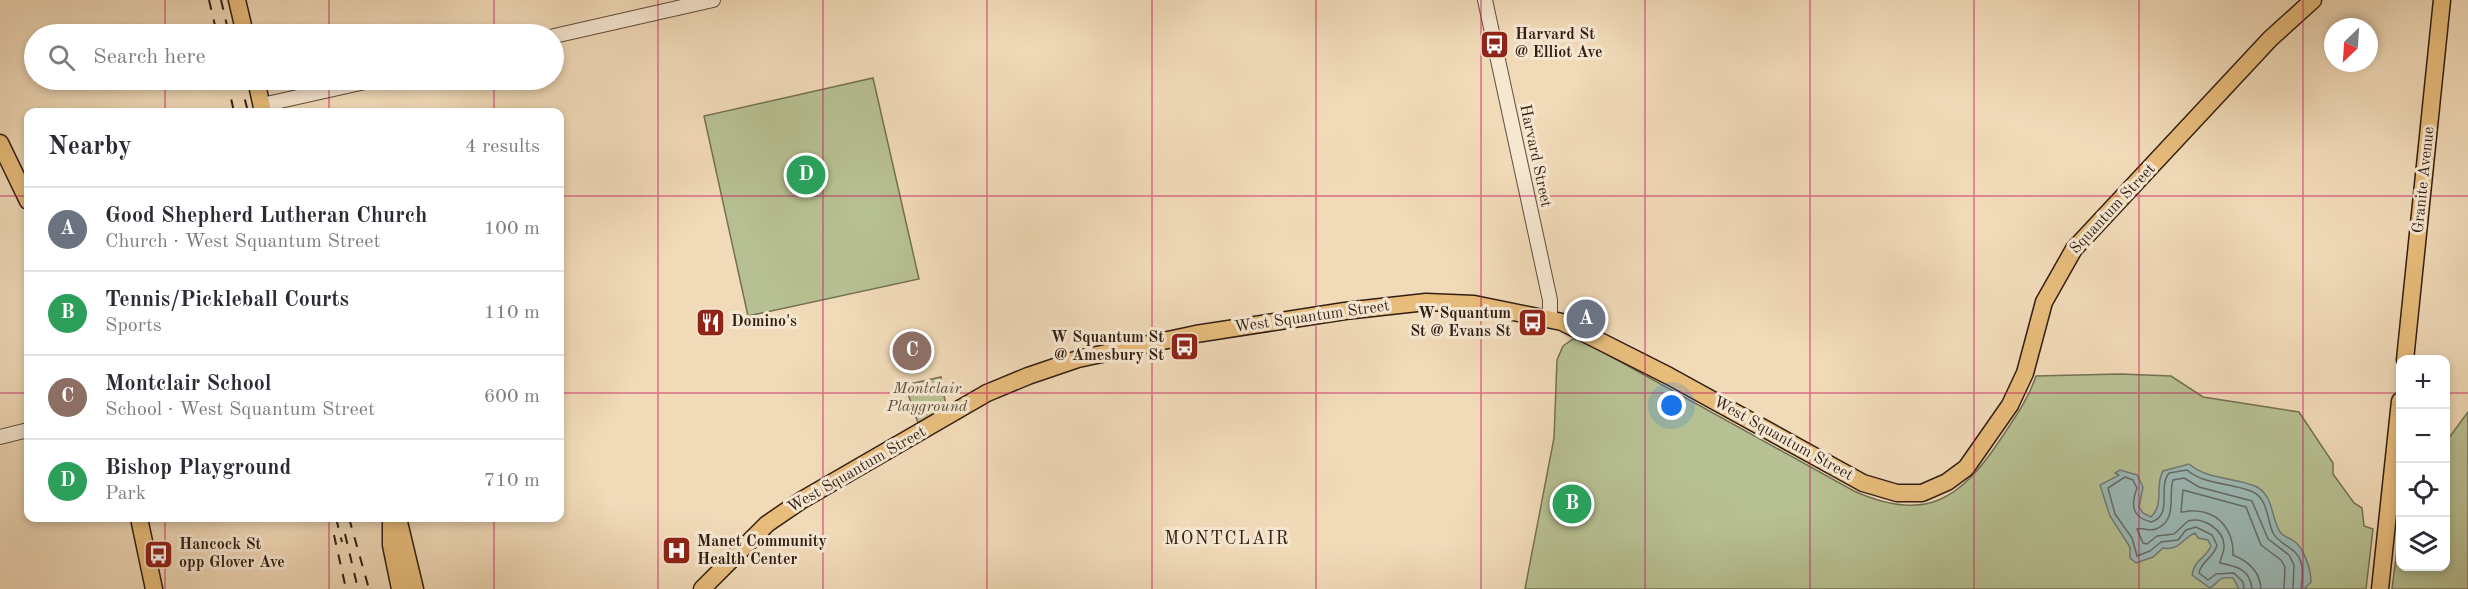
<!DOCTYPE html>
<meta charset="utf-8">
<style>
body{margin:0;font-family:"Old Standard TT",serif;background:#f7f7f7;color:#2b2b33}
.controls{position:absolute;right:18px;bottom:18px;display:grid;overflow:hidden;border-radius:12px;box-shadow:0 3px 9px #0003}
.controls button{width:54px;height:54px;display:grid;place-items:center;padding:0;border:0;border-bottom:2px solid #e1e1e2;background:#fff;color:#2b2b33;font:30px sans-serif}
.compass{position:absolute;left:2324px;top:18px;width:54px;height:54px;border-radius:50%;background:#fff;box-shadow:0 3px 9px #0003;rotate:205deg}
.you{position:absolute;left:1672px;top:406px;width:21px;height:21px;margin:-15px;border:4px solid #fff;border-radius:50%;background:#1a73e8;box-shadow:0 0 0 9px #1a73e833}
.badge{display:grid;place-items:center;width:39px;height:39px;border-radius:50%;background:#b45309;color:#fff;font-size:20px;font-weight:700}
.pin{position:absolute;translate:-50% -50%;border:3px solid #fff;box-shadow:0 2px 6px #0006}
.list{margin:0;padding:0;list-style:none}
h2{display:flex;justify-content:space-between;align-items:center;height:78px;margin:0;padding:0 24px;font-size:26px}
h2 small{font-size:20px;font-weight:400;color:#7c7c81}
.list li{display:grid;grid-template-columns:39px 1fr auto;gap:18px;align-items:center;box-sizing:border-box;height:84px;padding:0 24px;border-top:2px solid #e1e1e2}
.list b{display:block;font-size:22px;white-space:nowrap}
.list p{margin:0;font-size:20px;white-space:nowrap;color:#7c7c81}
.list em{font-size:20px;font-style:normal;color:#7c7c81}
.icon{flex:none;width:33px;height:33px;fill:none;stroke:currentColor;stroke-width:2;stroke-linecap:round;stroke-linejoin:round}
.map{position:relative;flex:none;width:2468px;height:589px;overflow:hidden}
.search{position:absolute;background:#fff;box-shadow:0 3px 9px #0003;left:24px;top:24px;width:540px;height:66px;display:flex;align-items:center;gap:15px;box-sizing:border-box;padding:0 21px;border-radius:33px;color:#7c7c81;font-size:22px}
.panel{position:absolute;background:#fff;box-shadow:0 3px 9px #0003;left:24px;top:108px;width:540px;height:414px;border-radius:12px}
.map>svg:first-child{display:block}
.green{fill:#b7c092;stroke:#747053;stroke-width:1.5}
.water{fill:#9cb9b6;stroke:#717b75;stroke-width:1.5}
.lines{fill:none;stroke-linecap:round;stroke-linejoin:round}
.shore{stroke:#666c65;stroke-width:1.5}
.minor-casing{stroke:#614e3d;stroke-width:16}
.major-casing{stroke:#311f14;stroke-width:19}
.minor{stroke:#f6e7d1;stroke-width:14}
.major{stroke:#e8bd7c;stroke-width:16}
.rail{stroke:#311f14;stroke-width:2;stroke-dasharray:10 10;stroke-linecap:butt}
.grid{fill:none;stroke:#c2185b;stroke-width:1.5;stroke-opacity:0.55}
.labels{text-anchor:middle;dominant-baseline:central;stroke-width:6;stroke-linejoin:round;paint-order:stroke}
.poi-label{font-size:16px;font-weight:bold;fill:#311f14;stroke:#f6e7d1;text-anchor:start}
.street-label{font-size:16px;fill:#311f14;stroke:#f6e7d1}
.park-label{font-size:16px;font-style:italic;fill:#594f3a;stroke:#f6e7d1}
.neighbourhood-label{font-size:18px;letter-spacing:1.5px;fill:#311f14;stroke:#f6e7d1}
</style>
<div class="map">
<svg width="2468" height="589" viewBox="0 0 2468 589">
<rect width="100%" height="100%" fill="#f1dab8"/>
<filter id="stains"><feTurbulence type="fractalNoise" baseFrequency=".00333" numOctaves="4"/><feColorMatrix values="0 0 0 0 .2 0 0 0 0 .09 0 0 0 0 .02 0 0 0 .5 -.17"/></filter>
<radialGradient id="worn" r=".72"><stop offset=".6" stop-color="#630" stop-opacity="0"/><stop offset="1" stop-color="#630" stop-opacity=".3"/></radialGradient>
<g class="green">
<path d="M873,78L919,279L748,316L704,116Z"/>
<path d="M1573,339L1583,341L1854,491C1925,523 1960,500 2000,440C2014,419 2028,400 2036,376L2120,374L2171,376L2203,397L2299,412L2333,463V474L2354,503L2362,508L2364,526L2373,529L2366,589H1525L1554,438L1557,360L1563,346Z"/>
<path d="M941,377L946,407L918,423L905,385Z"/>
<path d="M2468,412V589H2392L2400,526V566H2446V442Z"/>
</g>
<path class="water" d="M2189,464C2208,480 2233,477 2255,486C2273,494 2271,516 2279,530C2282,537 2288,537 2294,541C2305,549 2311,571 2311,582L2304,589H2239L2233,578C2217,576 2220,582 2210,588L2192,575C2194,560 2206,558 2211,546L2208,540L2198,538L2195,533C2182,538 2180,551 2163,548L2153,557L2136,563L2130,558V547L2110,516L2100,485L2119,475L2115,473L2120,470L2137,475L2143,487L2139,507L2143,513L2151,517C2165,503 2154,486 2163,471Z"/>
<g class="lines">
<g class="shore">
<path d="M2244,589L2243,582L2234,573L2216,574L2208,580L2199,573C2201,561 2214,558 2217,545L2212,535L2196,527L2186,530L2178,540L2161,542L2150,551L2137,556L2132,538L2115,514L2108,488L2125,477L2133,480L2137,488C2131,504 2131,517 2151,522C2174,515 2157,487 2169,473L2187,470C2206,486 2231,482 2253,492C2268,499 2267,520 2273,533C2280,546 2296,546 2301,562C2304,572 2302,580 2301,589"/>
<path d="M2252,589C2250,569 2236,566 2220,563C2220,558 2225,552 2224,545C2223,529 2203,517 2188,521L2174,534L2157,536L2147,544L2143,543L2137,529C2143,527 2149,532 2156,529C2178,521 2168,494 2173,480L2184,478L2199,487L2252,501L2268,539L2289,555L2294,565L2293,589"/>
<path d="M2261,589C2260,571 2248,561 2233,555C2234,532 2220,512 2195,511C2190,510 2185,512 2181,512L2183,490L2246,507L2261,545L2281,560L2285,567L2284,589"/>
</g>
<defs>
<g id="minor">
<path d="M1485,0L1550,300V319"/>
<path d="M554,36L713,0"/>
<path d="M262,105L374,80"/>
<path d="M0,437L28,430"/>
</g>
<g id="major">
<path d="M237,0L245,34"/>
<path d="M256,80L263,112"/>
<path d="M0,143L28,201"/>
<path d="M2405,360L2442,0"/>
<path d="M139,518L154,589"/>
<path d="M391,518V545L400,589"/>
<path d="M398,518L415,589"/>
<path d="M702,589L767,524L802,500L987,393L1028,376L1078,359L1196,334L1345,311L1426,302L1474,304L1562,322L1669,376L1863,483L1897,493H1922L1947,482L1966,468L2010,405L2025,373L2044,302L2074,249L2270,39L2313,0"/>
<path d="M2380,589L2400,401"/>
</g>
</defs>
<use href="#minor" class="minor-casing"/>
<use href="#major" class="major-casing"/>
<use href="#minor" class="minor"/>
<use href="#major" class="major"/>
<g class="rail">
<path d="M209,0L217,34"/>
<path d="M221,0L229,34"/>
<path d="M227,80L234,112"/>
<path d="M240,80L248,112"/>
<path d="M336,518L342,542"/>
<path d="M349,518L369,589"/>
<path d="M345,534L358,589"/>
<path d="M334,535L346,589"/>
</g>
</g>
<path class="grid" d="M165,0V34M329,0V34M494,0V34M658,0V589M823,0V589M987,0V589M1152,0V589M1316,0V589M1481,0V589M1645,0V589M1810,0V589M1974,0V589M2139,0V589M2303,0V589M165,80V112M329,80V112M494,80V112M0,196H28M560,196H2468M0,393H28M560,393H2400M2446,393H2468M165,518V589M329,518V589M494,518V589"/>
<defs>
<symbol id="bus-square" viewBox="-11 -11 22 22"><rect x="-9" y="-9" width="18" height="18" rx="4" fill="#8f2418" stroke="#f6e7d1"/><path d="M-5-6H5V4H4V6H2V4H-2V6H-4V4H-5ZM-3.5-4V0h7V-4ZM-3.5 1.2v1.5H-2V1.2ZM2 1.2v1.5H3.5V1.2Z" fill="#fff"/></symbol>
<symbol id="restaurant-square" viewBox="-11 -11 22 22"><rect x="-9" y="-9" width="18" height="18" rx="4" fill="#8f2418" stroke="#f6e7d1"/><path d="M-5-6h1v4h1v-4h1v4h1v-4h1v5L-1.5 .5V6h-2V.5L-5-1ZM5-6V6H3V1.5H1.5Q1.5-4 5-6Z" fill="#fff"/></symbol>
<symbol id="hospital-square" viewBox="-11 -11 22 22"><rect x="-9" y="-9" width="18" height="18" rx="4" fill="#8f2418" stroke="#f6e7d1"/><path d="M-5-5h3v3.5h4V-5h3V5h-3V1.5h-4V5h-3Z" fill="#fff"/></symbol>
</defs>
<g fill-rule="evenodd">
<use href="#bus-square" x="1478" y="28" width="33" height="33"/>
<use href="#restaurant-square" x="694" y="306" width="33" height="33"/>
<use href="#bus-square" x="1516" y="306" width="33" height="33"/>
<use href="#bus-square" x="1168" y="330" width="33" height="33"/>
<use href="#hospital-square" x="660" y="534" width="33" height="33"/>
<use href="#bus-square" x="142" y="538" width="33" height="33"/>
</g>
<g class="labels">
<g class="poi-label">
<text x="1515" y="35">Harvard St<tspan x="1515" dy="18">@ Elliot Ave</tspan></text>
<text x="1511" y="314" text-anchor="end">W Squantum<tspan x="1511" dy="18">St @ Evans St</tspan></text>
<text x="731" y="322">Domino's</text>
<text x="1164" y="338" text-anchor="end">W Squantum St<tspan x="1164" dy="18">@ Amesbury St</tspan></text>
<text x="697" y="542">Manet Community<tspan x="697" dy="18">Health Center</tspan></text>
<text x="179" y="545">Hancock St<tspan x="179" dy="18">opp Glover Ave</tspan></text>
</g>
<g class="street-label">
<text transform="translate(1535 156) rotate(78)">Harvard Street</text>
<text transform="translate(2424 180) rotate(-84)">Granite Avenue</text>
<text transform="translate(2113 209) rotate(-47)">Squantum Street</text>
<text transform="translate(1312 317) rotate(-8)">West Squantum Street</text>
<text transform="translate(1783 439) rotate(29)">West Squantum Street</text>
<text transform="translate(857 470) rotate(-30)">West Squantum Street</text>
</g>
<g class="park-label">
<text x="927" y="389">Montclair<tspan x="927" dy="18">Playground</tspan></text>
</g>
<g class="neighbourhood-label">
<text x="1227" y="539">MONTCLAIR</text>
</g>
</g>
<rect width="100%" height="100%" filter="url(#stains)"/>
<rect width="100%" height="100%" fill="url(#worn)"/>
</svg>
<div class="controls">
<button>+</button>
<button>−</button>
<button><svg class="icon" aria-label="locate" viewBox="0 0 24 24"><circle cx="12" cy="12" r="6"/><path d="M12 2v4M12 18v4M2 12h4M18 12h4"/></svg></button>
<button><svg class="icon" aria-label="layers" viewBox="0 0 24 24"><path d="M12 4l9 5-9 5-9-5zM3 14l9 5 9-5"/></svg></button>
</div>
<svg class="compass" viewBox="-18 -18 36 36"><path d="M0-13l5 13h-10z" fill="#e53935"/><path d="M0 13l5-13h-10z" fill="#7c7c81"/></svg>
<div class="you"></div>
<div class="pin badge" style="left:1586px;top:319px;background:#6b7280">A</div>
<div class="pin badge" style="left:1572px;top:504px;background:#2e9e5b">B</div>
<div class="pin badge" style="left:912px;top:351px;background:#8d6e63">C</div>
<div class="pin badge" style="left:806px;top:175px;background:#2e9e5b">D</div>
<div class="search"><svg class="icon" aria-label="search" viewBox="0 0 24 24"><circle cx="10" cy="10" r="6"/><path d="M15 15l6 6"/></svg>Search here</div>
<section class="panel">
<h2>Nearby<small>4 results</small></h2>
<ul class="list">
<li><span class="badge" style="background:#6b7280">A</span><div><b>Good Shepherd Lutheran Church</b><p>Church · West Squantum Street</p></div><em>100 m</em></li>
<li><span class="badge" style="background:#2e9e5b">B</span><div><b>Tennis/Pickleball Courts</b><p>Sports</p></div><em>110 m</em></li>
<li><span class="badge" style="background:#8d6e63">C</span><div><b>Montclair School</b><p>School · West Squantum Street</p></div><em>600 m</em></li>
<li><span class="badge" style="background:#2e9e5b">D</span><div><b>Bishop Playground</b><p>Park</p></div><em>710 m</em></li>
</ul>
</section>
</div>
